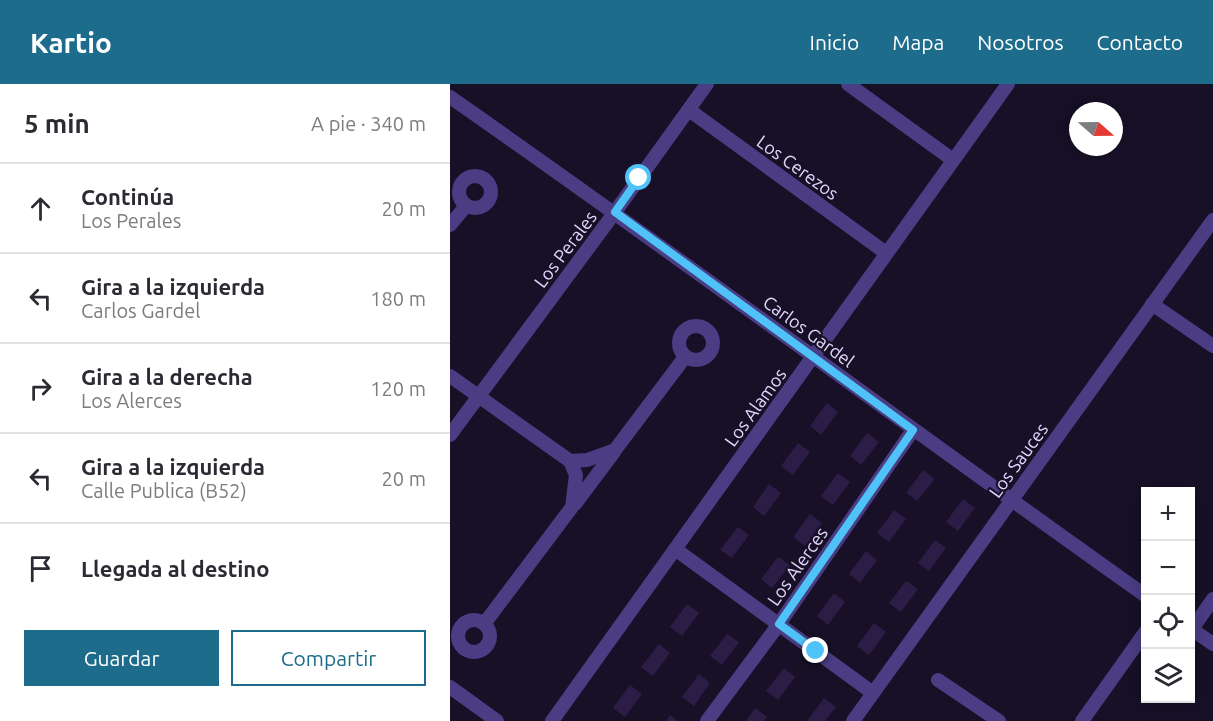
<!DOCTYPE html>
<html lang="es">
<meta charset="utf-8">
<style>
body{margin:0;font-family:Ubuntu,sans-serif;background:#f2f2f3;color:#2b2b33}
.controls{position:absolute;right:18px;bottom:18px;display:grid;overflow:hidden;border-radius:0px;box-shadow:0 3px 15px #0003}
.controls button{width:54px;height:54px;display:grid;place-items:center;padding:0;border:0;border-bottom:2px solid #e1e1e2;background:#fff;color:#2b2b33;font:30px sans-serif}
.compass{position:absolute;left:619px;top:18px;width:54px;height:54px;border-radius:50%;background:#fff;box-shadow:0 3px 15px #0003;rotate:110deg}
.stop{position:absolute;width:18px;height:18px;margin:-14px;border:4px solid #4fc3f7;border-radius:50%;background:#fff}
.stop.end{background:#4fc3f7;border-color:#fff;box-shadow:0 2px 6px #0008}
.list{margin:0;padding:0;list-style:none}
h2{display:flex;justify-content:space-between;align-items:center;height:78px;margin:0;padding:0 24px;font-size:26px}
h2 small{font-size:20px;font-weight:400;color:#7c7c81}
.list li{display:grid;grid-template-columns:39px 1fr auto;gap:18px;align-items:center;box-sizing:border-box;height:90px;padding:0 24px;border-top:2px solid #e1e1e2}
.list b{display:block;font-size:22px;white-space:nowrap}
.list p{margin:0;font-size:20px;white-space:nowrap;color:#7c7c81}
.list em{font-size:20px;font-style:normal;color:#7c7c81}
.actions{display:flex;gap:12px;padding:18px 24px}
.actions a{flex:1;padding:14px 0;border:2px solid #1d6c8b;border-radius:0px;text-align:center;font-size:21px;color:#1d6c8b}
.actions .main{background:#1d6c8b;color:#fff}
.icon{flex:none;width:33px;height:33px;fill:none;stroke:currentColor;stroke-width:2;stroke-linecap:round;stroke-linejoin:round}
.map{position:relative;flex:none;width:763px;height:637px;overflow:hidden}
header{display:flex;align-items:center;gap:36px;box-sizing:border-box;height:84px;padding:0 30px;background:#1d6c8b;color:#fff}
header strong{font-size:28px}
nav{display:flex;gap:33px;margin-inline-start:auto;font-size:21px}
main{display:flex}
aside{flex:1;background:#fff}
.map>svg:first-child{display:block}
.building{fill:#2c1d47}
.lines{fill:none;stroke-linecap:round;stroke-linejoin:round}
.minor{stroke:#4a3d84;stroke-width:14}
.route{stroke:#4fc3f7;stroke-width:8}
.labels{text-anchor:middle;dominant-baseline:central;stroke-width:4.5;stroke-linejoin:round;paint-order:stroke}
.street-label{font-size:18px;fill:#e1d7fe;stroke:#171027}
</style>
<header>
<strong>Kartio</strong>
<nav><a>Inicio</a><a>Mapa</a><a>Nosotros</a><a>Contacto</a></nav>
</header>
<main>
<aside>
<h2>5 min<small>A pie · 340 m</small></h2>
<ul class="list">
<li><svg class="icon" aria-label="ahead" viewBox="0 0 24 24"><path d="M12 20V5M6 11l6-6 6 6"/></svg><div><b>Continúa</b><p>Los Perales</p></div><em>20 m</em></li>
<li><svg class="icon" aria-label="left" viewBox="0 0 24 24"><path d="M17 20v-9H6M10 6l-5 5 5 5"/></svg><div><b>Gira a la izquierda</b><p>Carlos Gardel</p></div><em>180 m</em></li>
<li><svg class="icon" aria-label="right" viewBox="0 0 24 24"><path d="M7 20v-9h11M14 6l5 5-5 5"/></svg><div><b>Gira a la derecha</b><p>Los Alerces</p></div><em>120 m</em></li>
<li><svg class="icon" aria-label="left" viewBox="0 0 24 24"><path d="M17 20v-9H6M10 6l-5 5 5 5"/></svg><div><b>Gira a la izquierda</b><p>Calle Publica (B52)</p></div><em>20 m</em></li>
<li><svg class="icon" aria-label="arrive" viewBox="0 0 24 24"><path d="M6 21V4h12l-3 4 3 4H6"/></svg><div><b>Llegada al destino</b></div></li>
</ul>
<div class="actions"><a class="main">Guardar</a><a>Compartir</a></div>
</aside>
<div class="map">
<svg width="763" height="637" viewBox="0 0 763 637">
<rect width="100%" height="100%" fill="#171027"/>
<g class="building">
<path d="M377,319L388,328L371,351L360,342Z"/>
<path d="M417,349L429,358L411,381L400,372Z"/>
<path d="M348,359L360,368L343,391L331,382Z"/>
<path d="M473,386L485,395L467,417L456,409Z"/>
<path d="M388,389L400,398L383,421L371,412Z"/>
<path d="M319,400L331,409L314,432L303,423Z"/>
<path d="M513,415L525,424L508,447L496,438Z"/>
<path d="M444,426L456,435L439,458L427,449Z"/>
<path d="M360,430L372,439L355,462L343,453Z"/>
<path d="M288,443L299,451L282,474L270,466Z"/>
<path d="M485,456L496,464L479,487L468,479Z"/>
<path d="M416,467L427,476L410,499L399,490Z"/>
<path d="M328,473L340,481L322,504L311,495Z"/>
<path d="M456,497L468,505L451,528L439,519Z"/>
<path d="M384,509L395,518L378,541L367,532Z"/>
<path d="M237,520L249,529L232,552L220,543Z"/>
<path d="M424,539L436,548L419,571L407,562Z"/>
<path d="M277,550L289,558L272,581L260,572Z"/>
<path d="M209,560L220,569L203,592L191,583Z"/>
<path d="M334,584L345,593L328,616L316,607Z"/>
<path d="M249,590L260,599L244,622L232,613Z"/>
<path d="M180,601L192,610L175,633L163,624Z"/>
<path d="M374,614L386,623L375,637H357Z"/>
<path d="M305,624L317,633L314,637H296Z"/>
<path d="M220,631L228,637H216Z"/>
</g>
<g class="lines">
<g class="minor">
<path d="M398,0L503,76"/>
<path d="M0,13C234,176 463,347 696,512"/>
<path d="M239,26L436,169"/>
<circle cx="25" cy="108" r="16"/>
<path d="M0,141L16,122"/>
<path d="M702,220L763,262"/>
<circle cx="246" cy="259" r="17"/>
<path d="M0,292L120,377L126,391L122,423L34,540"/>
<path d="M0,351L165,128L257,0"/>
<path d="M120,377L137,376L165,366L235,273"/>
<path d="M125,420L164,368"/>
<path d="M225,465L423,609"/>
<circle cx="24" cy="552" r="16"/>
<path d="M740,544L763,560"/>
<path d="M742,545L763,515"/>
<path d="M488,596L549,637"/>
<path d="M0,603L47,637"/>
<path d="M102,637L558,0"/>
<path d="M257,637L329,540L463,346"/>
<path d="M403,637L763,136"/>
<path d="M632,637L696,547"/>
</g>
</g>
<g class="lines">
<path class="route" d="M189,94L165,128L463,346L329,540L366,567"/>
</g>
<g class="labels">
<g class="street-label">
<text transform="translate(348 83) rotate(36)">Los Cerezos</text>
<text transform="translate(115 165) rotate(-53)">Los Perales</text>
<text transform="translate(359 247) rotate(36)">Carlos Gardel</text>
<text transform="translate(305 323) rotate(-54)">Los Alamos</text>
<text transform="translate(568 376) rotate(-54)">Los Sauces</text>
<text transform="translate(347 482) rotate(-55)">Los Alerces</text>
</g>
</g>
</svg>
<div class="controls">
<button>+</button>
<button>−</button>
<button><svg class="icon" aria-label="locate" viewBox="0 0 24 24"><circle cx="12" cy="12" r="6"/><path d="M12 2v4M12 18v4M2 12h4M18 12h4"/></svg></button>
<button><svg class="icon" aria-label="layers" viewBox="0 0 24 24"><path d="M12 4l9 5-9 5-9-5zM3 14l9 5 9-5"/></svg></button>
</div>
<svg class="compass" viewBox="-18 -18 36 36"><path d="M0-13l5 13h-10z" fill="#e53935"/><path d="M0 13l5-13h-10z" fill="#7c7c81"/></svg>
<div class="stop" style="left:189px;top:94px"></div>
<div class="stop end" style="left:366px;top:567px"></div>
</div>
</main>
